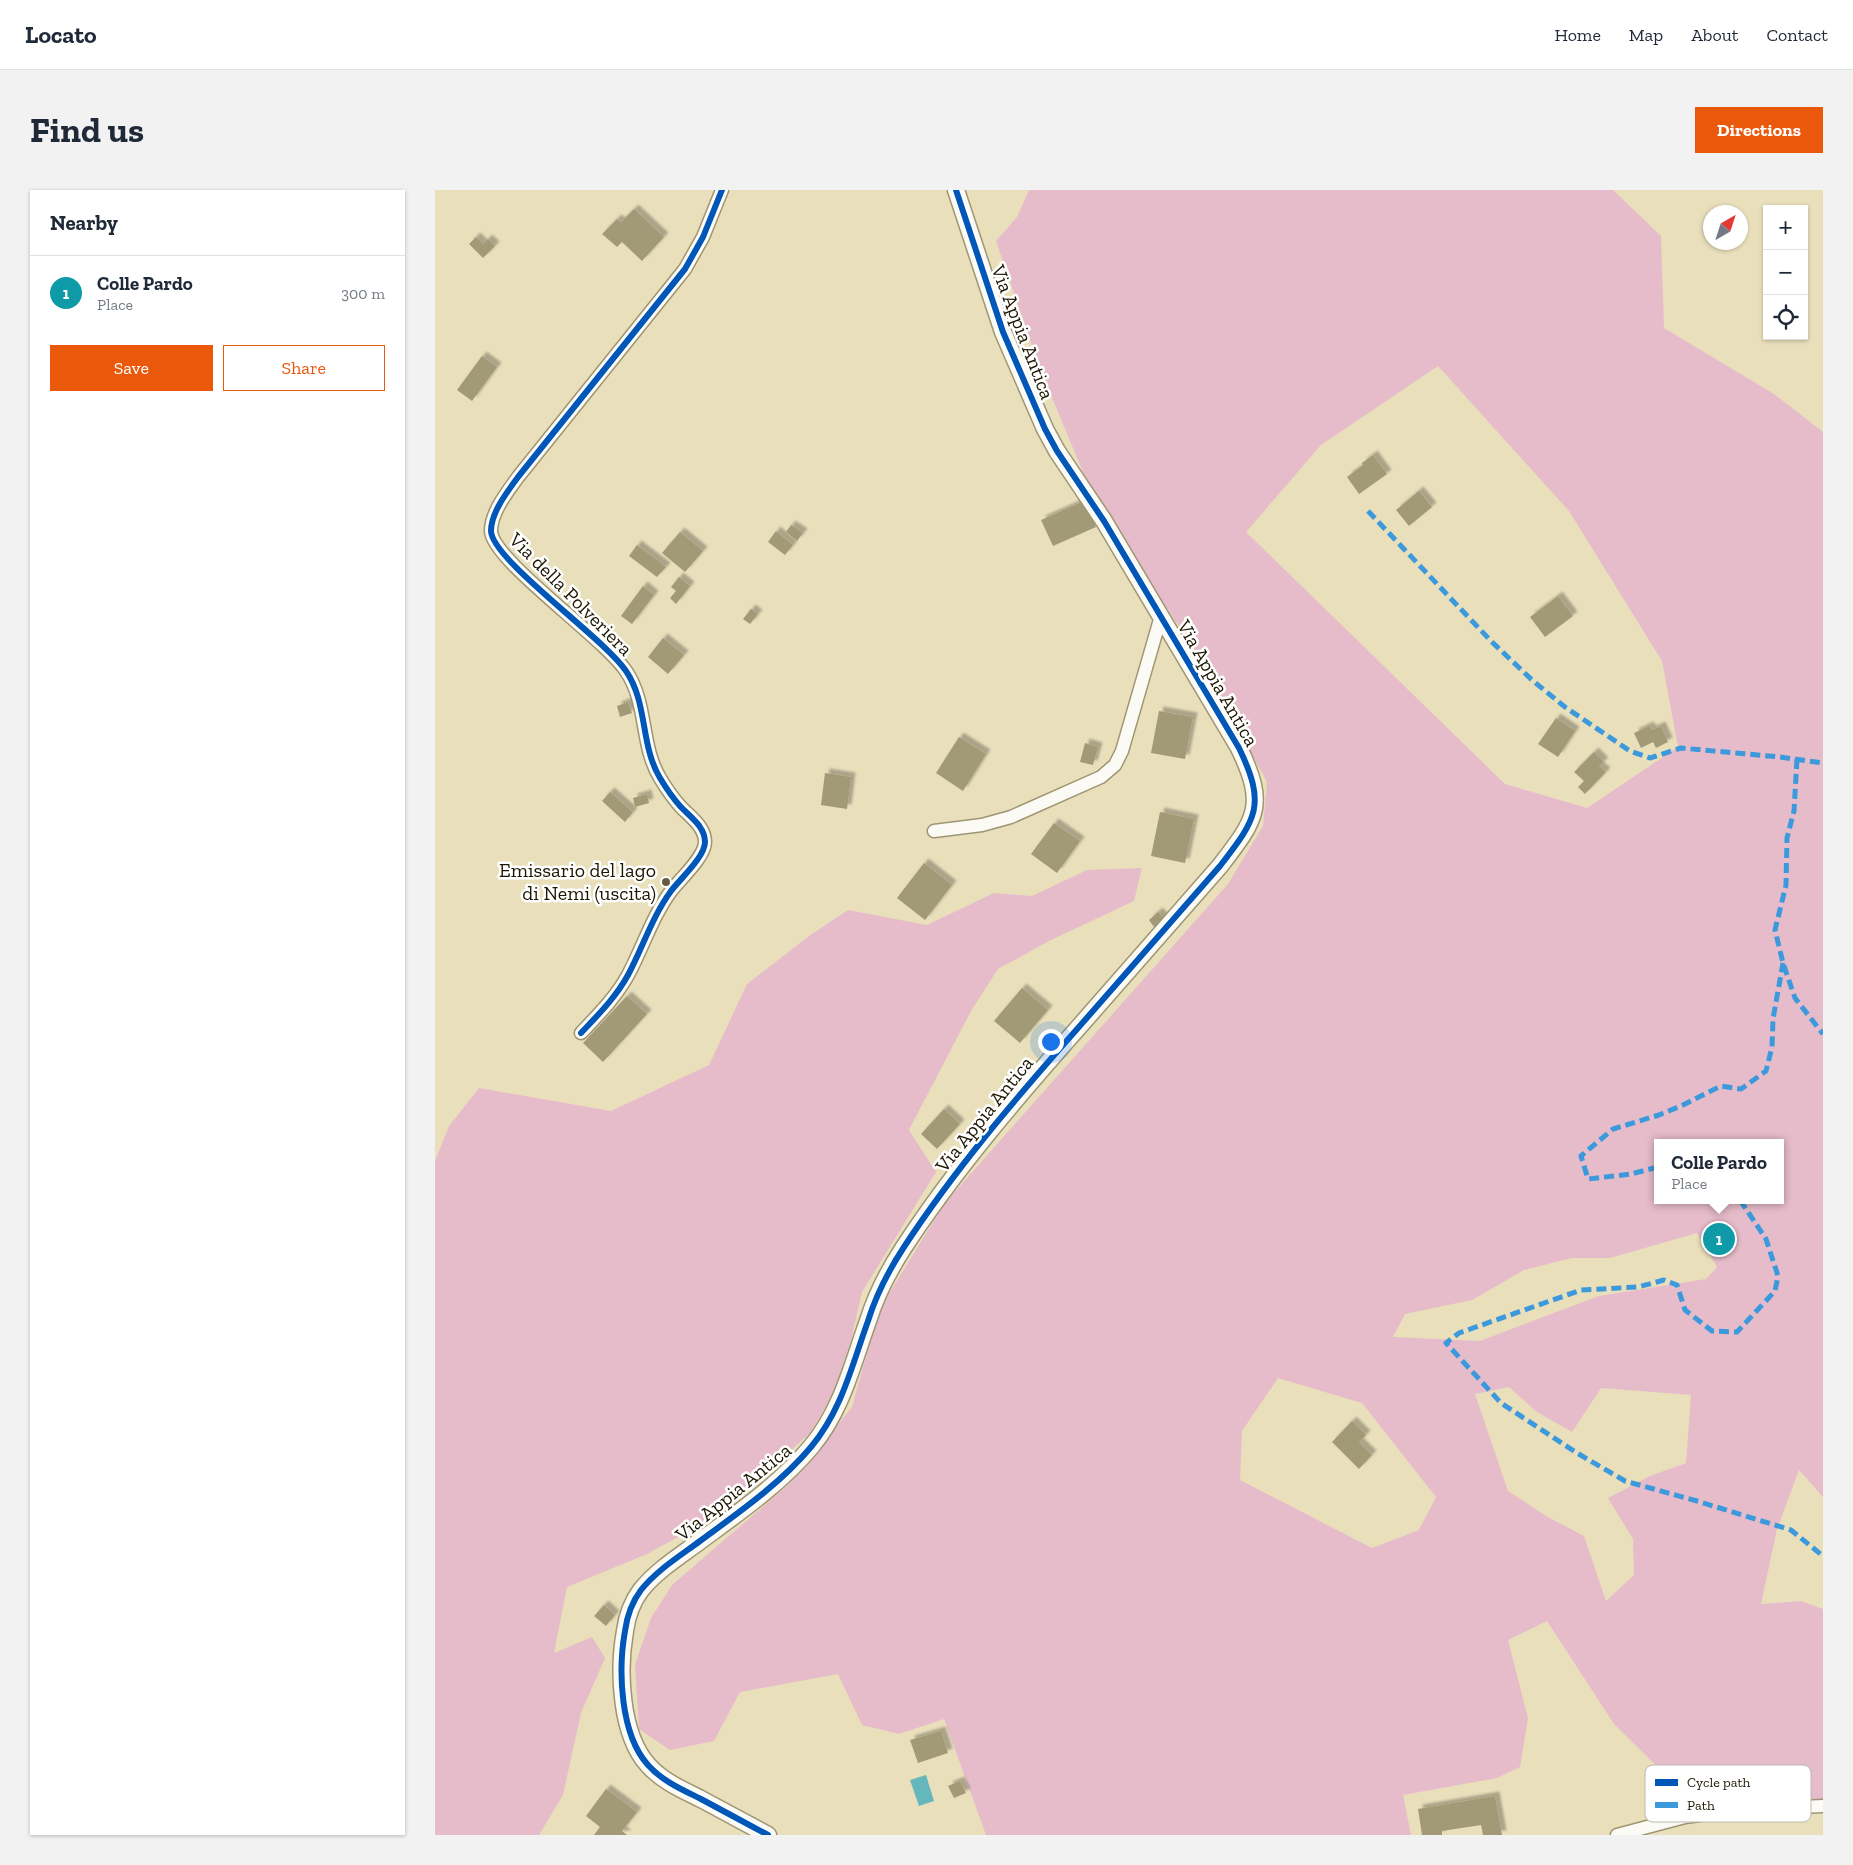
<!DOCTYPE html>
<meta charset="utf-8">
<style>
body{margin:0;font-family:"Zilla Slab",serif;background:#f2f2f3;color:#1f2937}
.controls{position:absolute;right:15px;top:15px;display:grid;overflow:hidden;border-radius:0px;box-shadow:0 1px 4px #0004}
.controls button{width:45px;height:45px;display:grid;place-items:center;padding:0;border:0;border-bottom:1px solid #e0e1e3;background:#fff;color:#1f2937;font:25px sans-serif}
.compass{position:absolute;left:1268px;top:15px;width:45px;height:45px;border-radius:50%;background:#fff;box-shadow:0 1px 4px #0004;rotate:39deg}
.you{position:absolute;left:615px;top:851px;width:18px;height:18px;margin:-12px;border:4px solid #fff;border-radius:50%;background:#1a73e8;box-shadow:0 0 0 8px #1a73e833}
.badge{display:grid;place-items:center;width:32px;height:32px;border-radius:50%;background:#ea580c;color:#fff;font-size:16px;font-weight:700}
.pin{position:absolute;translate:-50% -50%;border:2px solid #fff;box-shadow:0 1px 5px #0006}
.popup{position:absolute;left:1219px;top:949px;width:130px;height:65px;box-sizing:border-box;display:grid;place-content:center;border-radius:0px;background:#fff;filter:drop-shadow(0 1px 4px #0005);font-size:16px;white-space:nowrap;color:#747a83}
.popup b{font-size:19px;color:#1f2937}
.popup::after{content:'';position:absolute;left:50%;top:100%;margin-left:-10px;border:10px solid transparent;border-top-color:#fff}
.list{margin:0;padding:0;list-style:none}
h2{display:flex;justify-content:space-between;align-items:center;height:65px;margin:0;padding:0 20px;font-size:21px}
h2 small{font-size:16px;font-weight:400;color:#747a83}
.list li{display:grid;grid-template-columns:32px 1fr auto;gap:15px;align-items:center;box-sizing:border-box;height:75px;padding:0 20px;border-top:1px solid #e0e1e3}
.list b{display:block;font-size:19px;white-space:nowrap}
.list p{margin:0;font-size:16px;white-space:nowrap;color:#747a83}
.list em{font-size:16px;font-style:normal;color:#747a83}
.actions{display:flex;gap:10px;padding:15px 20px}
.actions a{flex:1;padding:11px 0;border:1px solid #ea580c;border-radius:0px;text-align:center;font-size:18px;color:#ea580c}
.actions .main{background:#ea580c;color:#fff}
.icon{flex:none;width:28px;height:28px;fill:none;stroke:currentColor;stroke-width:2;stroke-linecap:round;stroke-linejoin:round}
.map{position:relative;flex:none;width:1388px;height:1645px;overflow:hidden;border-radius:0px}
header{display:flex;align-items:center;gap:30px;box-sizing:border-box;height:70px;padding:0 25px;background:#fff;border-bottom:1px solid #e0e1e3}
header strong{font-size:24px}
nav{display:flex;gap:28px;margin-inline-start:auto;font-size:18px}
.intro{display:flex;align-items:center;justify-content:space-between;box-sizing:border-box;height:120px;padding:0 30px}
h1{margin:0;font-size:35px}
.button{padding:12px 22px;border-radius:0px;background:#ea580c;color:#fff;font-size:18px;font-weight:700}
main{display:flex;gap:30px;padding:0 30px}
aside{flex:1;background:#fff;border-radius:0px;box-shadow:0 1px 4px #0004}
.map>svg:first-child{display:block}
.forest{fill:#e6bcca;fill-rule:evenodd}
.water{fill:#63b7bd}
.building{fill:#a29977;filter:url(#shadow)}
.lines{fill:none;stroke-linecap:round;stroke-linejoin:round}
.minor-casing{stroke:#9e9572;stroke-width:15}
.tertiary-casing{stroke:#9e9572;stroke-width:19}
.minor{stroke:#fcfaf5;stroke-width:12}
.tertiary{stroke:#fcfaf5;stroke-width:16}
.quiet{stroke:#3c9adc;stroke-width:5;stroke-dasharray:10 5;stroke-linecap:butt}
.cycleway-casing{stroke:#fff;stroke-width:9}
.cycleway{stroke:#0057b8;stroke-width:6}
.poi-dot{fill:#645c41;stroke:#fff;stroke-width:2}
.labels{text-anchor:middle;dominant-baseline:central;stroke-width:5;stroke-linejoin:round;paint-order:stroke}
.street-label{font-size:20px;fill:#1d1600;stroke:#fff}
.poi-label{font-size:20px;fill:#1d1600;stroke:#fff;text-anchor:end}
.key{fill:#fff;stroke:#bbb9b2;stroke-width:1}
.key-label{font-size:14px;fill:#1d1600}
</style>
<header>
<strong>Locato</strong>
<nav><a>Home</a><a>Map</a><a>About</a><a>Contact</a></nav>
</header>
<div class="intro"><h1>Find us</h1><a class="button">Directions</a></div>
<main>
<aside>
<h2>Nearby<small></small></h2>
<ul class="list">
<li><span class="badge" style="background:#0f9aa8">1</span><div><b>Colle Pardo</b><p>Place</p></div><em>300 m</em></li>
</ul>
<div class="actions"><a class="main">Save</a><a>Share</a></div>
</aside>
<div class="map">
<svg width="1388" height="1645" viewBox="0 0 1388 1645">
<defs>
<filter id="shadow"><feDropShadow dx="4.5" dy="-4.5" stdDeviation="1" flood-color="#0004"/></filter>
</defs>
<rect width="100%" height="100%" fill="#e9dfbb"/>
<g class="forest">
<path d="M594,0H1178L1226,46L1229,138L1339,204L1388,242V1307L1364,1280L1342,1339L1326,1414L1366,1411L1388,1419V1609L1282,1614L1257,1611L1179,1534L1112,1431L1073,1450L1093,1528L1085,1577L1062,1588L968,1605L976,1645H551L509,1529L464,1544L427,1535L403,1484L305,1502L279,1551L235,1560L204,1539L200,1475L216,1428L237,1395L353,1295L417,1217L444,1120L509,1014L793,694L828,636L832,592L764,467L658,306L605,179L561,51L582,27ZM1003,176L1134,321L1227,471L1243,557L1152,618L1070,594L811,342L886,255ZM1223,953H1345V1010H1223ZM1262,1043L1282,1077L1271,1089L1164,1106L1045,1151L958,1147L970,1124L1037,1110L1089,1080L1137,1068H1175ZM843,1188L927,1213L1001,1307L984,1340L937,1358L805,1290L807,1241ZM1074,1197L1102,1222L1137,1242L1166,1198L1256,1205L1251,1273L1215,1286L1173,1308L1198,1349L1199,1385L1171,1411L1149,1346L1111,1326L1073,1301L1040,1204Z"/>
<path d="M707,678L699,711L616,750L563,779L536,821L474,940L501,982L427,1102L416,1150L400,1201L375,1243L287,1323L212,1364L132,1397L119,1463L157,1447L170,1468L146,1523L128,1605L104,1645H0V971L14,936L44,898L176,921L274,875L312,794L374,746L413,720L492,735L559,703L597,706L652,680Z"/>
</g>
<path class="water" d="M491,1585L499,1611L484,1616L475,1590Z"/>
<g class="building">
<path d="M199,19L229,47L207,71L187,52L182,57L167,44L182,29L186,32Z"/>
<path d="M41,47L48,54L53,49L60,56L48,68L34,54Z"/>
<path d="M47,166L62,177L37,211L22,200Z"/>
<path d="M938,265L952,284L924,304L912,287L928,275L927,273Z"/>
<path d="M984,301L997,317L974,336L961,320Z"/>
<path d="M649,311L661,337L618,356L606,330Z"/>
<path d="M356,335L368,343L362,351L351,342Z"/>
<path d="M341,341L358,355L350,365L333,352Z"/>
<path d="M245,342L268,361L250,382L227,363Z"/>
<path d="M202,355L231,377L222,387L194,366Z"/>
<path d="M244,387L255,396L241,414L235,408L241,401L236,397Z"/>
<path d="M208,396L219,405L197,434L186,426Z"/>
<path d="M1123,406L1138,426L1110,447L1095,427Z"/>
<path d="M316,419L323,424L315,434L308,429Z"/>
<path d="M228,448L249,465L233,484L213,467Z"/>
<path d="M193,512L197,523L185,527L182,516Z"/>
<path d="M724,521L758,527L750,569L716,563Z"/>
<path d="M1121,528L1140,541L1123,567L1103,554Z"/>
<path d="M1214,536L1217,540L1226,536L1233,552L1221,558L1218,552L1206,558L1199,543Z"/>
<path d="M524,547L551,564L528,601L501,583Z"/>
<path d="M650,553L663,557L658,575L645,572Z"/>
<path d="M1159,562L1169,572L1164,576L1171,582L1150,604L1143,597L1149,591L1139,582Z"/>
<path d="M390,583L416,587L412,619L386,615Z"/>
<path d="M175,602L198,622L190,632L167,611Z"/>
<path d="M212,604L214,613L200,617L198,608Z"/>
<path d="M725,622L759,629L750,673L716,666Z"/>
<path d="M619,633L645,651L622,683L596,664Z"/>
<path d="M489,673L517,695L490,730L462,708Z"/>
<path d="M723,722L729,728L719,737L714,730Z"/>
<path d="M587,798L613,820L585,853L559,831Z"/>
<path d="M192,806L212,824L168,872L148,853Z"/>
<path d="M509,919L525,934L502,959L486,944Z"/>
<path d="M917,1231L931,1245L924,1252L937,1265L924,1279L897,1252Z"/>
<path d="M169,1415L180,1425L171,1436L159,1426Z"/>
<path d="M506,1541L513,1563L483,1573L475,1550Z"/>
<path d="M525,1591L531,1603L519,1608L513,1596Z"/>
<path d="M171,1599L202,1622L187,1641L192,1645H159L165,1637L151,1626Z"/>
<path d="M1060,1606L1067,1645H1048L1046,1635L1007,1641V1645H987L983,1619Z"/>
</g>
<g class="lines">
<defs>
<g id="minor">
<path d="M499,641L547,635L576,627L666,587L680,575L687,561L726,426"/>
<path d="M146,843C163,825 181,807 193,785C208,757 217,727 236,701C245,689 270,667 270,652C270,636 254,626 245,616C237,607 231,598 225,588C205,555 213,513 191,481C169,448 57,370 56,341C56,322 73,301 83,287L250,79L268,47L287,0"/>
<path d="M1182,1645L1250,1627L1300,1620L1388,1616"/>
</g>
<path id="tertiary" d="M333,1645C311,1633 288,1621 266,1609C248,1600 227,1591 213,1575C185,1544 183,1480 190,1441C192,1426 197,1412 206,1400C222,1380 245,1366 265,1351C303,1323 345,1294 376,1257C407,1220 417,1175 433,1131C441,1105 454,1080 469,1057C520,979 581,908 643,838C690,784 738,730 785,676C821,629 832,616 804,558L669,331L622,261L610,239L568,142L521,0"/>
</defs>
<use href="#minor" class="minor-casing"/>
<use href="#tertiary" class="tertiary-casing"/>
<use href="#minor" class="minor"/>
<use href="#tertiary" class="tertiary"/>
<g class="quiet">
<path d="M933,321L1056,451L1097,490L1130,517L1195,561L1215,568L1246,558L1345,567L1388,573"/>
<path d="M1362,569L1359,621L1352,648L1351,695L1340,740L1348,773L1360,808L1388,844"/>
<path d="M1223,977L1196,984L1153,989L1146,966L1178,939L1224,925L1248,915L1286,896L1306,899L1331,881L1337,857L1338,829L1348,773"/>
<path d="M1305,1010L1331,1049L1343,1086L1340,1101L1302,1142L1277,1141L1250,1120L1242,1095L1229,1090L1203,1097L1146,1100L1024,1143L1011,1153L1066,1213L1142,1263L1190,1291L1262,1311L1356,1340L1388,1366"/>
</g>
<defs>
<g id="cycleway">
<path d="M146,843C163,825 181,807 193,785C208,757 217,727 236,701C245,689 270,667 270,652C270,636 254,626 245,616C237,607 231,598 225,588C205,555 213,513 191,481C169,448 57,370 56,341C56,322 73,301 83,287L250,79L268,47L287,0"/>
<path d="M333,1645C311,1633 288,1621 266,1609C248,1600 227,1591 213,1575C185,1544 183,1480 190,1441C192,1426 197,1412 206,1400C222,1380 245,1366 265,1351C303,1323 345,1294 376,1257C407,1220 417,1175 433,1131C441,1105 454,1080 469,1057C520,979 581,908 643,838C690,784 738,730 785,676C821,629 832,616 804,558L669,331L622,261L610,239L568,142L521,0"/>
</g>
</defs>
<use href="#cycleway" class="cycleway-casing"/>
<use href="#cycleway" class="cycleway"/>
</g>
<circle class="poi-dot" cx="231" cy="692" r="5"/>
<g class="labels">
<g class="street-label">
<text transform="translate(588 142) rotate(69)">Via Appia Antica</text>
<text transform="translate(136 404) rotate(45)">Via della Polveriera</text>
<text transform="translate(783 493) rotate(60)">Via Appia Antica</text>
<text transform="translate(549 924) rotate(-51)">Via Appia Antica</text>
<text transform="translate(298 1302) rotate(-39)">Via Appia Antica</text>
</g>
<g class="poi-label">
<text x="221" y="680">Emissario del lago<tspan x="221" dy="23">di Nemi (uscita)</tspan></text>
</g>
</g>
<rect x="1210" y="1575" width="166" height="57" rx="8" class="key"/>
<rect x="1220" y="1589" width="23" height="7" fill="#0057b8"/>
<rect x="1220" y="1612" width="23" height="6" fill="#3c9adc"/>
<g class="key-label">
<text x="1252" y="1597">Cycle path</text>
<text x="1252" y="1620">Path</text>
</g>
</svg>
<div class="controls">
<button>+</button>
<button>−</button>
<button><svg class="icon" aria-label="locate" viewBox="0 0 24 24"><circle cx="12" cy="12" r="6"/><path d="M12 2v4M12 18v4M2 12h4M18 12h4"/></svg></button>
</div>
<svg class="compass" viewBox="-18 -18 36 36"><path d="M0-13l5 13h-10z" fill="#e53935"/><path d="M0 13l5-13h-10z" fill="#747a83"/></svg>
<div class="you"></div>
<div class="pin badge" style="left:1284px;top:1049px;background:#0f9aa8">1</div>
<div class="popup"><b>Colle Pardo</b>Place</div>
</div>
</main>
